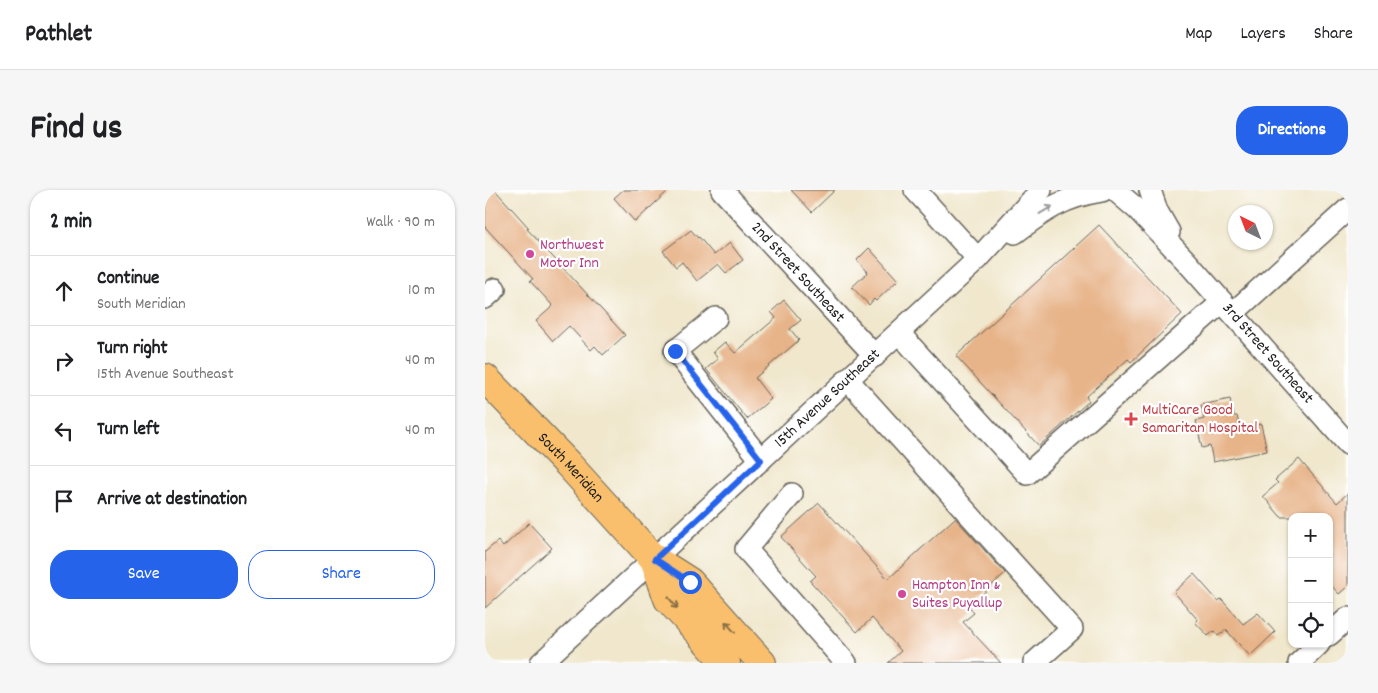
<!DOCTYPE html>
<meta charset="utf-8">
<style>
body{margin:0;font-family:Dekko,sans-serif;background:#f6f6f6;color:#202124}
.controls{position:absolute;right:15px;bottom:15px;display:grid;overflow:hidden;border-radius:10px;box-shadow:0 1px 4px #0004}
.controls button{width:45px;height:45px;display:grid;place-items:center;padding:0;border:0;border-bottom:1px solid #e0e0e0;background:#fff;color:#202124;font:25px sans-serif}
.compass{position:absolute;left:743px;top:15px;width:45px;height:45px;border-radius:50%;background:#fff;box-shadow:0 1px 4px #0004;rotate:318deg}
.stop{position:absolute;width:15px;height:15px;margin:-11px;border:4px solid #2563eb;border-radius:50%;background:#fff}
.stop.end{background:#2563eb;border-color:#fff;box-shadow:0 1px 5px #0008}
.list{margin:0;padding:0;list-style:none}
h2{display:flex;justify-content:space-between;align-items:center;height:65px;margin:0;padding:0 20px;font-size:21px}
h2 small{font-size:16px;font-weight:400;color:#757577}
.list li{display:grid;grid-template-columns:32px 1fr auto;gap:15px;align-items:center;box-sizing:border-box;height:70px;padding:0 20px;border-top:1px solid #e0e0e0}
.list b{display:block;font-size:19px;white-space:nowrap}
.list p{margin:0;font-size:16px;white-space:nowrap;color:#757577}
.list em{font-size:16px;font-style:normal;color:#757577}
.actions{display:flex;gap:10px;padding:15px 20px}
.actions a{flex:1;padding:11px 0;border:1px solid #2563eb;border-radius:20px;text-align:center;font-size:18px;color:#2563eb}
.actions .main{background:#2563eb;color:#fff}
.icon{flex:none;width:28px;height:28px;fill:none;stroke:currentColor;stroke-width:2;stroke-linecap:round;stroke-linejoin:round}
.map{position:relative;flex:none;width:863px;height:473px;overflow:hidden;border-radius:20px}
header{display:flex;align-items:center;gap:30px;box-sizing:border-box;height:70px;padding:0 25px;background:#fff;border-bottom:1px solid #e0e0e0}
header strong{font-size:24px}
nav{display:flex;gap:28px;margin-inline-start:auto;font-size:18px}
.intro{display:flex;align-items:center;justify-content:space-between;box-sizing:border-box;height:120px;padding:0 30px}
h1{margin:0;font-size:35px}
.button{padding:12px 22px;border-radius:20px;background:#2563eb;color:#fff;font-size:18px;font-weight:700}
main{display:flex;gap:30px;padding:0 30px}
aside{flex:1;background:#fff;border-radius:20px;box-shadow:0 1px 4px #0004}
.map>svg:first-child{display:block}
.building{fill:#e7b388}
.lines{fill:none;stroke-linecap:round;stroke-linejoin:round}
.minor-casing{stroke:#66635a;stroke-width:24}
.major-casing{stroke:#66635a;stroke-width:30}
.minor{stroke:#fff;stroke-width:21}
.major{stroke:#f9bf6d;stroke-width:28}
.oneway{stroke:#999}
.oneway2{stroke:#8a6e44}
.route{stroke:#2563eb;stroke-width:6}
.hotel-dot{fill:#d1479c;stroke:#fff;stroke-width:2}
.health-dot{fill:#e0444e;stroke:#fff;stroke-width:2}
.labels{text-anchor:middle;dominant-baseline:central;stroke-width:4.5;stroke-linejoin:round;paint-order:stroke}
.hotel-label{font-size:16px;fill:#b23c85;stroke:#fff;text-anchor:start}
.street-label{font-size:16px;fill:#1c1c1c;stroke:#fff}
.health-label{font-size:16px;fill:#be3a42;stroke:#fff;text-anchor:start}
</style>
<header>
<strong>Pathlet</strong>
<nav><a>Map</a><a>Layers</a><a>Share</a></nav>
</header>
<div class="intro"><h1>Find us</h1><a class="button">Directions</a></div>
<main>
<aside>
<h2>2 min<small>Walk · 90 m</small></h2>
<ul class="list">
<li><svg class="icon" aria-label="ahead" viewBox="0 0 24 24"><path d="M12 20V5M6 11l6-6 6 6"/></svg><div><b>Continue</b><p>South Meridian</p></div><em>10 m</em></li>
<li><svg class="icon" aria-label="right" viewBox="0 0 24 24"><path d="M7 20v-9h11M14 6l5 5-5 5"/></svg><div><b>Turn right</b><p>15th Avenue Southeast</p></div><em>40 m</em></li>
<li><svg class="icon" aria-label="left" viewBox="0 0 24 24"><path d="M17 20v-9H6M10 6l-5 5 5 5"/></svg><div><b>Turn left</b></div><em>40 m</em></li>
<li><svg class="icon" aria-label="arrive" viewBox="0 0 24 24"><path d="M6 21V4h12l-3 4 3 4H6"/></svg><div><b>Arrive at destination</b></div></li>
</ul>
<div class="actions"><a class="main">Save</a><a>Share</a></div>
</aside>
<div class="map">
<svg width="863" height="473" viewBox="0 0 863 473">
<rect width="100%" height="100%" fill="#fff"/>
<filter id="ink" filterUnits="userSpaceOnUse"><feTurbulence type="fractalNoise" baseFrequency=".02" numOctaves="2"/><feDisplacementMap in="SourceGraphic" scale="10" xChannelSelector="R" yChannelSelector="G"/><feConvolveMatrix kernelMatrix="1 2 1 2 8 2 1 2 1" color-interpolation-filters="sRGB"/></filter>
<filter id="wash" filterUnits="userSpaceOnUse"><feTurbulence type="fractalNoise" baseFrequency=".0096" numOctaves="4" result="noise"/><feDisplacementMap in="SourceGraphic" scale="20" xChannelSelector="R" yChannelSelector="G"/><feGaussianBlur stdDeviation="1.12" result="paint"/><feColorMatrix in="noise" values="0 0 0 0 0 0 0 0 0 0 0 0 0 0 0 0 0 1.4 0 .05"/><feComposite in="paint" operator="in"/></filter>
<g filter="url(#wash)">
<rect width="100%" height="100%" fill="#f0e7cc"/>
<g id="blocks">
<g class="building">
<path d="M0,0H10L44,38L42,39L140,145L118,165L110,156L106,160L84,136L68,151L51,131L68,116L45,91L48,89L0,37Z"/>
<path d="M138,0H184L150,32L129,8Z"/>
<path d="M306,0H350L327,22Z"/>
<path d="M614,35L697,124L646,172L643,169L601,207L604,211L554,256L471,166Z"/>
<path d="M206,40L213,48L214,47L229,65L245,53L258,70L241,83L233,74L212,91L197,72L191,77L178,61Z"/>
<path d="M384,58L413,90L391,111L389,109L384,115L367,97L383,82L372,70Z"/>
<path d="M299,110L316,130L305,139L314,150L270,188L286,209L262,229L221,179L233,169L228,162L240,152L250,163L291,128L286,122Z"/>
<path d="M745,209L749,226H752L755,238L776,234L782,261L728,272L725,256L717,258L711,231L719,229L716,215Z"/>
<path d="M814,269L852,313L863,303V396L854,404L844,393V327H796L778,306L793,293L790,290Z"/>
<path d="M334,313L403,389L470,328L520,383L484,417L489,423L478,432L516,473H403L416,461L387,428L372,442L325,391L331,386L296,347Z"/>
<path d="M44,333L67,358L0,418V362L13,351L18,357Z"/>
<path d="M709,384L733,411L736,409L758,434L773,423L790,442L765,466L741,440L733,446L729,441L723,446L710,432L713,430L689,402Z"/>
</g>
</g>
</g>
<g filter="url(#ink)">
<use href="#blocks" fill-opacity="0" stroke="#66635a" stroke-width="1"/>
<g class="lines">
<defs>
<g id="minor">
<path id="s1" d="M237,0L390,166"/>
<path d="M430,0L493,69"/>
<path d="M665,0L672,21L684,42"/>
<path id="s2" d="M632,2L653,20L702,72L863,254"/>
<path d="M530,43C560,20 579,7 617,1"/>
<path d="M0,108L10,99"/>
<path d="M748,123L863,19"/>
<path d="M231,128L190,161L276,270"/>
<path d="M414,143L542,284L737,112"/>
<path d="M363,190L587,439L549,473"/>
<path d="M307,304L261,359L361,473"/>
<path d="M844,445L863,428"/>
<path id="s3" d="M56,473L493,69L556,0"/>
<path d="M814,473L834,454"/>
</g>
<g id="major">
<path id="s4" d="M0,188L83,274L169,369L205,392L277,473"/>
<path d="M169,369L183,409L241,473"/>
</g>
</defs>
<use href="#minor" class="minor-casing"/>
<use href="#major" class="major-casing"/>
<use href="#minor" class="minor"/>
<use href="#major" class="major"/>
</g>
<defs><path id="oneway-shaft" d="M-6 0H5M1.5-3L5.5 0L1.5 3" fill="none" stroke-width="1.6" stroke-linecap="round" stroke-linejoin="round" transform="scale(1.25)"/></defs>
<use class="oneway" href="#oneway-shaft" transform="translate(561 20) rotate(-31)"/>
<g class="oneway2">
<use href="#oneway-shaft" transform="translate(188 413) rotate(51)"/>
<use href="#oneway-shaft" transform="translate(245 437) rotate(-132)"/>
</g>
</g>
<g class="lines" filter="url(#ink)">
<path class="route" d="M190,161L276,270L170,369L205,392"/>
</g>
<g class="hotel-dot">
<circle cx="45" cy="64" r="5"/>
<circle cx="417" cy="404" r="5"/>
</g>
<path class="health-dot" d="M643.5 221.5h5v5h5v5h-5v5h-5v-5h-5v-5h5z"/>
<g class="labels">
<g class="hotel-label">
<text x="55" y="55">Northwest<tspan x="55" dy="18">Motor Inn</tspan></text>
<text x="427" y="395">Hampton Inn &amp;<tspan x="427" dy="18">Suites Puyallup</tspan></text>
</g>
<g class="street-label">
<text stroke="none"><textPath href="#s1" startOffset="112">2nd Street Southeast</textPath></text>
<text stroke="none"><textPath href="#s2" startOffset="221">3rd Street Southeast</textPath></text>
<text stroke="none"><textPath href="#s3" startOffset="390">15th Avenue Southeast</textPath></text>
<text stroke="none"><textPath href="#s4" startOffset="124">South Meridian</textPath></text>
</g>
<g class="health-label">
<text x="657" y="220">MultiCare Good<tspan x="657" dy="18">Samaritan Hospital</tspan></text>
</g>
</g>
</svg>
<div class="controls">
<button>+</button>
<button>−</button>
<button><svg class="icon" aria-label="locate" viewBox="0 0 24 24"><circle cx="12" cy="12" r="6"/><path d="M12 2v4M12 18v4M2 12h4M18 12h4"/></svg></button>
</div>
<svg class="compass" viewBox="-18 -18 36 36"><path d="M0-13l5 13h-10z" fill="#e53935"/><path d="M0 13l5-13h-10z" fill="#757577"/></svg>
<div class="stop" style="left:205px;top:392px"></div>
<div class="stop end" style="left:190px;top:161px"></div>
</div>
</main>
